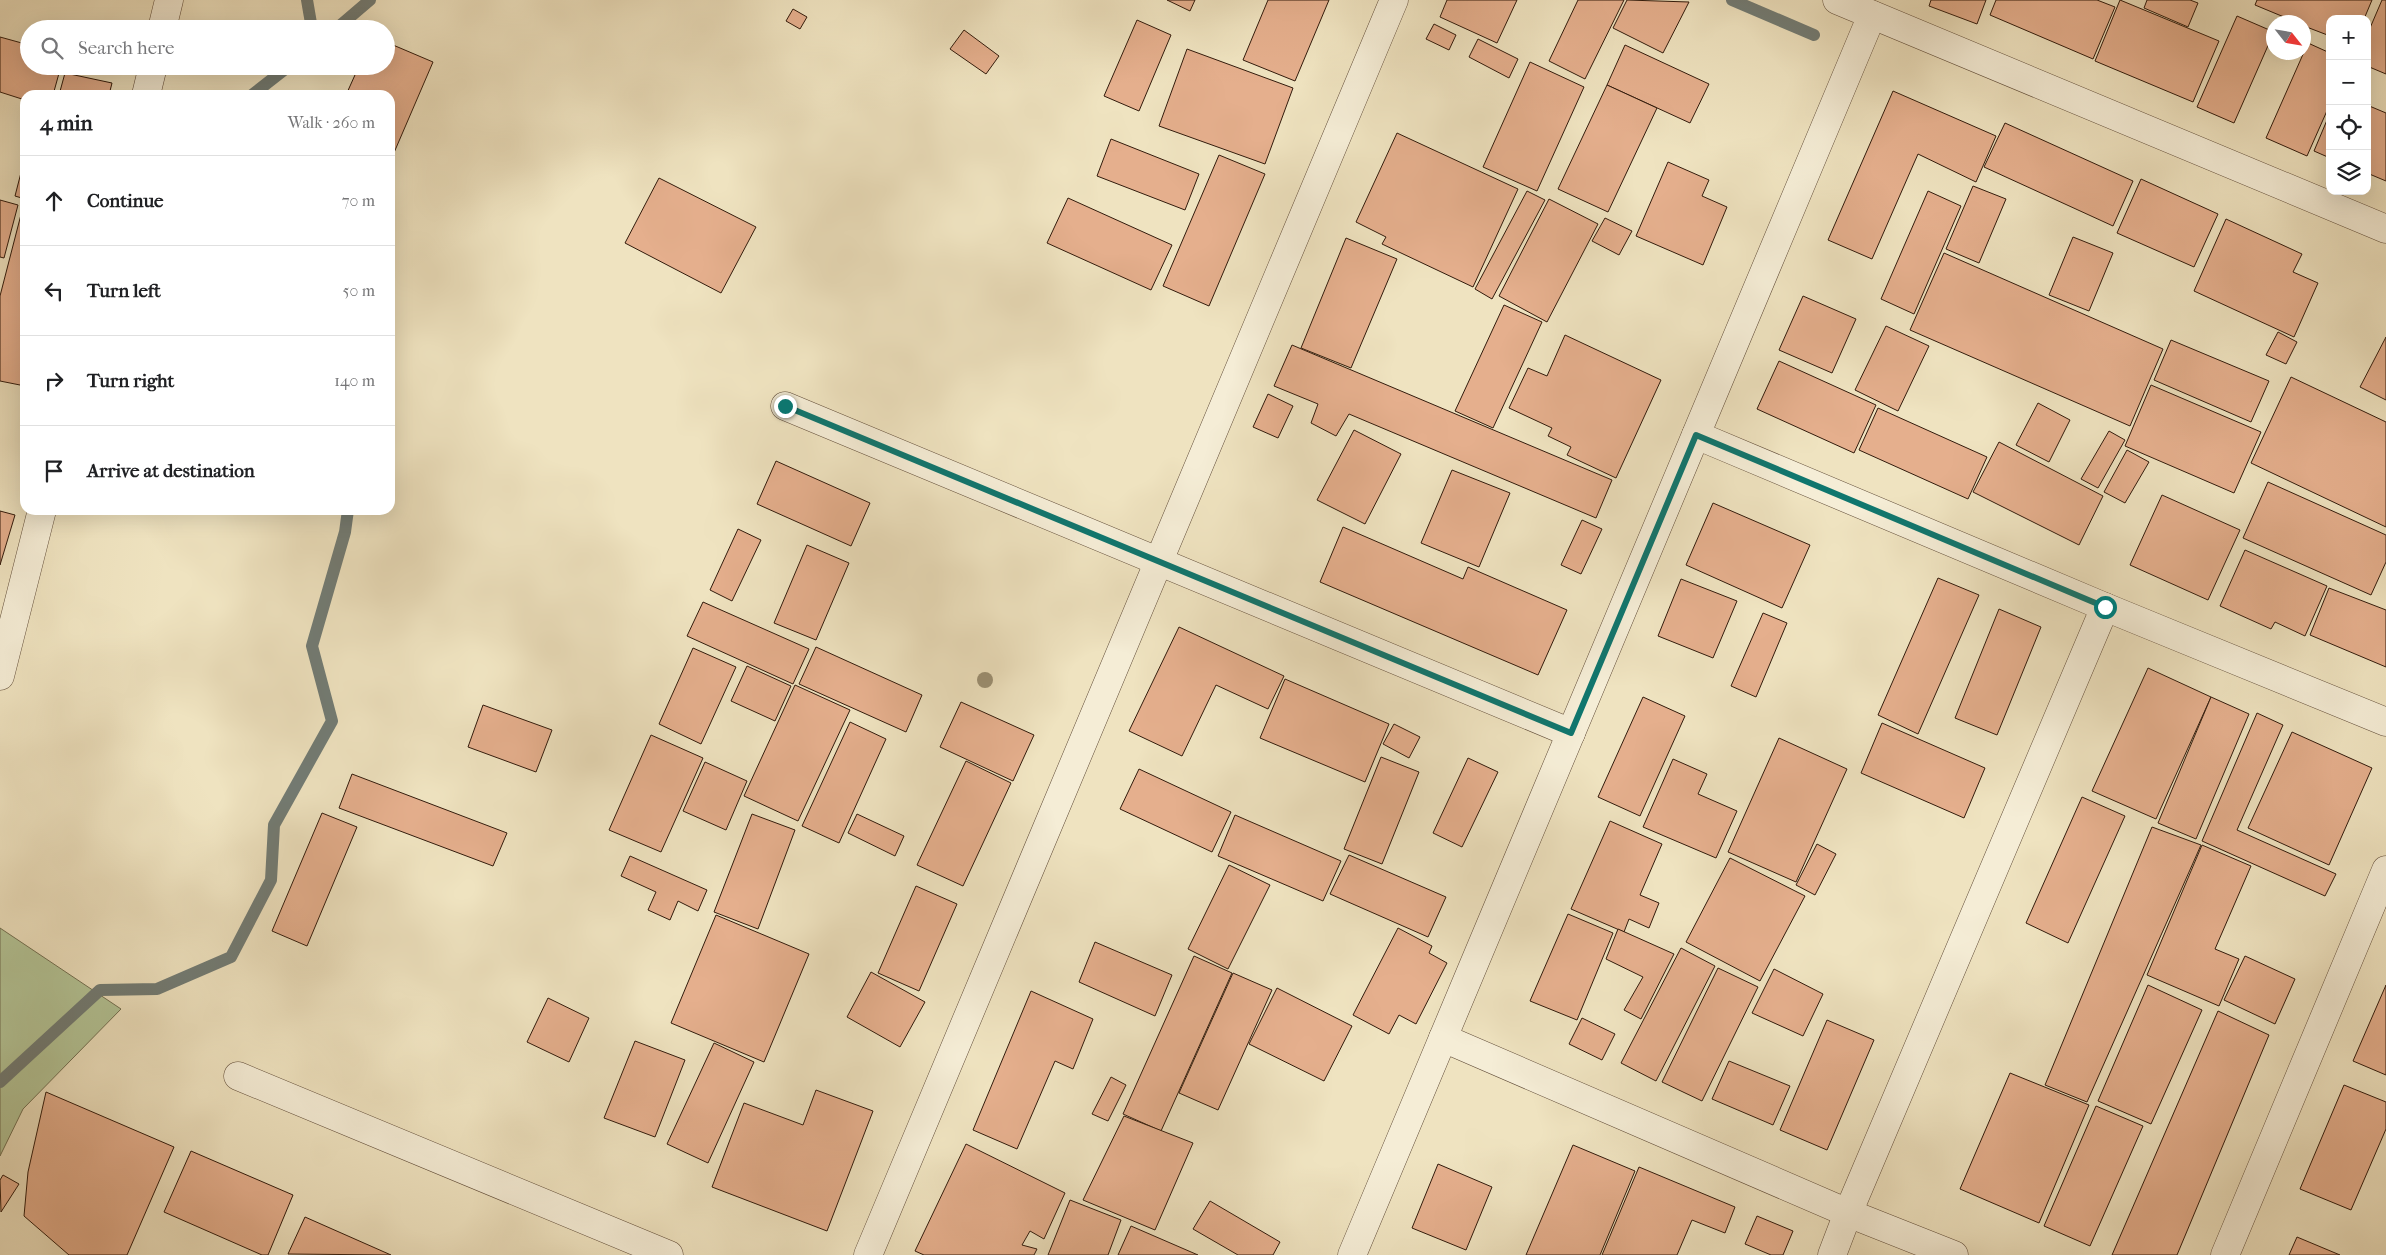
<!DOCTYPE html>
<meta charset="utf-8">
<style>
body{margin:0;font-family:"IM FELL French Canon",serif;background:#f6f6f6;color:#202124}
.controls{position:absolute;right:15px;top:15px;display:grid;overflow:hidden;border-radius:10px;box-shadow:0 5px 20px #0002}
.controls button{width:45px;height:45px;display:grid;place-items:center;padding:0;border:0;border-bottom:1px solid #e0e0e0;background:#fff;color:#202124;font:25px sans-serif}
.compass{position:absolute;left:2266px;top:15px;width:45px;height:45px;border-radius:50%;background:#fff;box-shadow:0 5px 20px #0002;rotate:121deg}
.stop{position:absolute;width:15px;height:15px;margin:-11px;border:4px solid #0f766e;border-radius:50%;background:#fff}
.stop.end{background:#0f766e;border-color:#fff;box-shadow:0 1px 5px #0008}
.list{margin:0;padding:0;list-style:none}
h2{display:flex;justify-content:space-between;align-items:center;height:65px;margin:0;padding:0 20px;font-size:21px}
h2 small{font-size:16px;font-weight:400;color:#757577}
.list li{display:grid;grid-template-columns:32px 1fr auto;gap:15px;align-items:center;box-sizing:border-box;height:90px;padding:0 20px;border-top:1px solid #e0e0e0}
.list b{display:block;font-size:19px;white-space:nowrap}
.list em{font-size:16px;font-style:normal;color:#757577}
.icon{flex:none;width:28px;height:28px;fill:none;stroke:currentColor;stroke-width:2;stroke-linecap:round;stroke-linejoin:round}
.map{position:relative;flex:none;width:2386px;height:1255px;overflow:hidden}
.search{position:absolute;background:#fff;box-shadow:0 5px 20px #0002;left:20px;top:20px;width:375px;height:55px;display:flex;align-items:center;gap:12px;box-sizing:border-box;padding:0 18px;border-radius:28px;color:#757577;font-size:19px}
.panel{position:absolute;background:#fff;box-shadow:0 5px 20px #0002;left:20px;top:90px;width:375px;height:425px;border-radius:15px}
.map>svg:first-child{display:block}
.green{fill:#b4c597;stroke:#737052}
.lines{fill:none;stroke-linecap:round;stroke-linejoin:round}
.stream{stroke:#727c75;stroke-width:12}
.building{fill:#e5af8d;stroke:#321b0c}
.street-casing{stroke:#614d39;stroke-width:29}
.street{stroke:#f5edd6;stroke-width:28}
.tree{fill:#9c9174}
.route{stroke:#0f766e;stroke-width:6}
</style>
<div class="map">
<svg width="2386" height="1255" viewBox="0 0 2386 1255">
<rect width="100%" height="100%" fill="#efe3c0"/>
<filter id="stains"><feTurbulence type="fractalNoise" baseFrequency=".004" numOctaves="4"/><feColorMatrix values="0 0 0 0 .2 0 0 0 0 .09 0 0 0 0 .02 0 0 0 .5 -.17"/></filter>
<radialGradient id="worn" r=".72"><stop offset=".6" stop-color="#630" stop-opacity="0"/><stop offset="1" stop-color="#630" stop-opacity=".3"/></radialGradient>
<path class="green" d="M0,928L121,1009L23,1109L0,1156Z"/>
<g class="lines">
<g class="stream">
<path d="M307,0L312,29"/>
<path d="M1732,0L1814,35"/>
<path d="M336,29L370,0"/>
<path d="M252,95L289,66"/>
<path d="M0,1082L100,990L157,989L231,957L271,880L274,825L332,721L312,646L345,532L348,510"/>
</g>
</g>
<g class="building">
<path d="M1167,0H1195L1190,11Z"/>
<path d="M1268,0H1329L1295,81L1243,60Z"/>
<path d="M1447,0H1517L1497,43L1440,17Z"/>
<path d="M1578,0H1624L1585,79L1549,61Z"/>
<path d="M1627,0L1689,2L1663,53L1613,28Z"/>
<path d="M1931,0H1986L1977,24L1929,6Z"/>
<path d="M1996,0H2097L2115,7L2093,59L1990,15Z"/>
<path d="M2120,0L2219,41L2193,102L2095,61Z"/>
<path d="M2147,0H2190L2198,3L2188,27L2144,8Z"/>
<path d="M2257,0H2372L2364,19H2330V36L2304,26V22H2296L2255,5Z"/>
<path d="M2382,0H2386V74L2367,66V35Z"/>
<path d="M793,9L807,17L800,29L786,21Z"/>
<path d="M2237,16L2274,32L2234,123L2197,107Z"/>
<path d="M1137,20L1171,35L1139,111L1104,96Z"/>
<path d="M1434,24L1456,35L1449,50L1426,39Z"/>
<path d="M964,30L999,56L986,74L950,49Z"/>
<path d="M0,37L29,45V66H61L53,95H25V100L0,92Z"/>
<path d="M1478,39L1518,59L1509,78L1469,57Z"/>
<path d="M386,42L433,62L390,162V95H346L359,66H386Z"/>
<path d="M2308,43L2330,53V104L2307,156L2266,138Z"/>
<path d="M1625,45L1709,84L1690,123L1607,85Z"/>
<path d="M1187,49L1293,88L1265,164L1159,126Z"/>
<path d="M1530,62L1584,87L1537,191L1483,167Z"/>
<path d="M65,73L112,83L109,95H59Z"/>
<path d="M1607,85L1657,108L1608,212L1558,189Z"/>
<path d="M1893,91L1996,136L1976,182L1918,154L1872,259L1828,240Z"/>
<path d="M2367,105L2386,113V181L2367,173Z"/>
<path d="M2330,113V158L2314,151Z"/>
<path d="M2005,123L2133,181L2113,226L1984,167Z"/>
<path d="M1397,133L1518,189L1473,287L1382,244L1386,237L1356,222Z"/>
<path d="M1111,139L1199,174L1185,210L1097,176Z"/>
<path d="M1219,155L1265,174L1209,306L1163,286Z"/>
<path d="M25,157V386L0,381V296L25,199L15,196Z"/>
<path d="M1668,162L1709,180L1702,196L1727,207L1703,265L1636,236Z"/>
<path d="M659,178L756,227L721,293L625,243Z"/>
<path d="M2141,179L2218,214L2194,267L2117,233Z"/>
<path d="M1973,186L2006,199L1979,263L1946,249Z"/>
<path d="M1527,191L1545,200L1492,299L1475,289Z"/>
<path d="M1928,191L1961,206L1914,314L1881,299Z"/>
<path d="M1068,198L1172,245L1151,290L1047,243Z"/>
<path d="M1549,199L1598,224L1547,322L1499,296Z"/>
<path d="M0,200L18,205L4,258L0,257Z"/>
<path d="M1605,218L1632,231L1619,255L1592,241Z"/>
<path d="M2226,219L2302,254L2293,272L2318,283L2294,337L2194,291Z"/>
<path d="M2073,237L2113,253L2089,311L2049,295Z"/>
<path d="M1346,238L1397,259L1351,368L1301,348Z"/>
<path d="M1944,253L2163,349L2130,426L1910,330Z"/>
<path d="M1803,296L1856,319L1832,373L1779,350Z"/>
<path d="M1504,305L1542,322L1493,428L1455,411Z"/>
<path d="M1886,326L1929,346L1898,411L1855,390Z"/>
<path d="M2278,332L2297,342L2286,364L2266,355Z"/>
<path d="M1565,335L1661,380L1616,478L1567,455L1571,447L1548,436L1552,428L1509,408L1528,368L1547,376Z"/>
<path d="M2386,337V400L2360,387Z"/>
<path d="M2171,340L2269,381L2251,422L2154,380Z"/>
<path d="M1292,345L1612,480L1596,518L1349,414L1336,436L1311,423L1318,404L1274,386Z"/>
<path d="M1779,361L1876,405L1854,453L1757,409Z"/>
<path d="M2291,377L2386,422V527L2251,463Z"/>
<path d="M2151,385L2261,432L2234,493L2125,446Z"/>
<path d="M1268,394L1293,406L1278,438L1253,427Z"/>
<path d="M2038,403L2070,420L2049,462L2016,445Z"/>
<path d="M1878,408L1987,457L1968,499L1859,450Z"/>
<path d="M1354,430L1401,454L1365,524L1317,500Z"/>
<path d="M2109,431L2125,440L2098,488L2081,479Z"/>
<path d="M1999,442L2103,496L2079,545L1973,492Z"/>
<path d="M2127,450L2149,462L2125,503L2104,492Z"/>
<path d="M776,461L870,503L851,546L757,504Z"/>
<path d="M1452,470L1510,493L1479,567L1421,543Z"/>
<path d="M2268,482L2386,535V562L2371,595L2243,538Z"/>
<path d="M2162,495L2240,530L2208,600L2130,565Z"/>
<path d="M1713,503L1810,545L1782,608L1686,565Z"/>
<path d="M0,511L15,515L0,565Z"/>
<path d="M1582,520L1602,529L1581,574L1561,565Z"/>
<path d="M1343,527L1463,579L1468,567L1567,610L1538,675L1320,582Z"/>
<path d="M738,529L761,540L732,601L710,590Z"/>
<path d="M807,545L849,563L816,640L774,623Z"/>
<path d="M2245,550L2327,586L2305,636L2275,622L2271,629L2220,606Z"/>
<path d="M1938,578L1979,595L1918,734L1878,715Z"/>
<path d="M1681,579L1737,601L1713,658L1658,636Z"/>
<path d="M2329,588L2386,610V667L2310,635Z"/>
<path d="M703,602L809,649L793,684L687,636Z"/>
<path d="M1999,609L2041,627L1997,735L1955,718Z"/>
<path d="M1763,613L1787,623L1756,697L1731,686Z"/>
<path d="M1179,627L1284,676L1268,709L1216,685L1182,756L1129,731Z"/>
<path d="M816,647L922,695L906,732L799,684Z"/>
<path d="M693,648L736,667L701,744L659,724Z"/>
<path d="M747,666L791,686L775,721L731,701Z"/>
<path d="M2148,668L2211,697L2156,819L2092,791Z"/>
<path d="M1285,679L1389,724L1365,782L1260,738Z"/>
<path d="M795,685L850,710L798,821L744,796Z"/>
<path d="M1643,697L1685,716L1640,816L1598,797Z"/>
<path d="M2211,697L2249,714L2196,839L2158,823Z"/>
<path d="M961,702L1034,735L1013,781L940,747Z"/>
<path d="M483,705L552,730L536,772L468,747Z"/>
<path d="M2257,713L2283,725L2237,830L2336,874L2325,896L2202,841Z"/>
<path d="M850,722L886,739L839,843L802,826Z"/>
<path d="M1882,723L1985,768L1964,818L1861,773Z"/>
<path d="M1394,724L1420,737L1409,758L1383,744Z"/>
<path d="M2292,732L2372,768L2329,865L2248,828Z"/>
<path d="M651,735L703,758L661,852L609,830Z"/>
<path d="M1779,738L1847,769L1796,882L1728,852Z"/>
<path d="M1381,757L1419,772L1382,864L1344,849Z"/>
<path d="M1468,758L1498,772L1462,847L1433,833Z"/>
<path d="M1673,759L1707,774L1698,794L1737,811L1716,858L1643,827Z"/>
<path d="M966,761L1011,783L963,886L917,865Z"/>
<path d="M705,762L747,781L726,830L683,811Z"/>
<path d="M1139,769L1231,812L1212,852L1120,809Z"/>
<path d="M352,774L507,833L493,866L339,808Z"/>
<path d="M2082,797L2125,816L2068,943L2026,923Z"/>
<path d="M322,813L357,827L307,946L272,931Z"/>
<path d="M752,814L795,830L758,929L714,912Z"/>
<path d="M857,814L904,836L895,856L848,833Z"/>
<path d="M1235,815L1341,861L1323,901L1218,856Z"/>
<path d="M1610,821L1662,844L1640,895L1659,903L1649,928L1629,919L1624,932L1571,909Z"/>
<path d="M2152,827L2201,845L2087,1102L2045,1085Z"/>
<path d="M1817,844L1836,854L1815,895L1796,885Z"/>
<path d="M2202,845L2251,866L2215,949L2239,959L2219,1006L2147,975Z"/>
<path d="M1349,855L1446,897L1428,937L1330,894Z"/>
<path d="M630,856L707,890L698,911L678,901L670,920L648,910L656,892L621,876Z"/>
<path d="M1730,858L1805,896L1760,981L1686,942Z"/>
<path d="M1229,865L1270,885L1228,969L1188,949Z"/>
<path d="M916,886L957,904L919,991L878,973Z"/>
<path d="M1568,914L1613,933L1577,1020L1530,1001Z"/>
<path d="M716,915L809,954L764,1062L671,1023Z"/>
<path d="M1398,928L1432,946L1429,953L1447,963L1416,1024L1399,1015L1389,1034L1353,1015Z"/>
<path d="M1618,929L1674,954L1641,1019L1624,1010L1643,977L1606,959Z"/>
<path d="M1095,942L1172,975L1155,1016L1079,982Z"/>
<path d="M1681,948L1715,966L1656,1081L1621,1063Z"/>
<path d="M1194,956L1232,973L1161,1131L1123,1114Z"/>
<path d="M2245,956L2295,979L2275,1024L2224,1000Z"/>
<path d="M1718,968L1758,987L1702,1101L1662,1082Z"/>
<path d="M1774,969L1823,994L1803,1036L1752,1013Z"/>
<path d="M871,972L925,1002L900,1047L847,1017Z"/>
<path d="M1233,973L1272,990L1218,1110L1179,1093Z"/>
<path d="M2148,985L2202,1010L2151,1124L2098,1101Z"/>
<path d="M2386,985V1075L2353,1061Z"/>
<path d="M1277,988L1352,1026L1324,1081L1249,1044Z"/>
<path d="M1031,991L1093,1019L1073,1069L1055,1061L1017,1149L973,1130Z"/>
<path d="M548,998L589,1018L569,1062L527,1042Z"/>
<path d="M2218,1011L2269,1035L2177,1255H2112Z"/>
<path d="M1582,1018L1615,1034L1602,1060L1569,1044Z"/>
<path d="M1827,1020L1874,1040L1827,1150L1780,1130Z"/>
<path d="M635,1041L685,1060L655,1137L604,1118Z"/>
<path d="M714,1043L754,1062L708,1163L667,1144Z"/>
<path d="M1729,1061L1790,1086L1773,1125L1712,1099Z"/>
<path d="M2010,1073L2089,1105L2039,1223L1960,1189Z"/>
<path d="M1111,1077L1126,1085L1108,1121L1092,1114Z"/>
<path d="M2344,1085L2386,1102V1129L2351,1210L2300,1189Z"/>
<path d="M816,1090L873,1111L827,1231L712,1187L744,1103L803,1125Z"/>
<path d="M46,1092L174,1147L127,1255H69L24,1216L28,1172Z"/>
<path d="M2096,1106L2143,1126L2090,1246L2044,1226Z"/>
<path d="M1124,1116L1193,1143L1155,1230L1083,1200Z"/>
<path d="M966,1144L1065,1193L1044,1239L1030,1231L1022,1245L1037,1249L1034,1255H924L915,1251Z"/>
<path d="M1573,1145L1635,1171L1600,1255H1526Z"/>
<path d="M191,1151L293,1195L268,1255H262L164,1212Z"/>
<path d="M1438,1164L1492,1187L1466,1250L1412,1228Z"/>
<path d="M1639,1167L1735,1207L1725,1233L1692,1220L1677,1255H1602Z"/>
<path d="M3,1175L19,1184L1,1212L0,1180Z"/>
<path d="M1070,1200L1121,1220L1108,1255H1048Z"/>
<path d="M1210,1201L1280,1242L1273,1255H1238L1193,1229Z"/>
<path d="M1757,1216L1793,1231L1783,1255H1771L1745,1244Z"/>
<path d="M305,1217L391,1255L288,1254Z"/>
<path d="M1131,1226L1198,1255H1118Z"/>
<path d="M2297,1237L2340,1255H2289Z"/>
</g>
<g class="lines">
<defs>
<g id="street">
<path d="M1837,0L2386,229"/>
<path d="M162,29L169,0"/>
<path d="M146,95L153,66"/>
<path d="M785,406L1571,733"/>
<path d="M1696,435L2105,607L2386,722"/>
<path d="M0,676L42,510"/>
<path d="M1443,1038L1848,1213L1954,1255"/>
<path d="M238,1076L669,1255"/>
<path d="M868,1255L1394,0"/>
<path d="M1352,1255L1872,15"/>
<path d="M1832,1255L1848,1213L2105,607"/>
<path d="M2225,1255L2386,870"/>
</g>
</defs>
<use href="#street" class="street-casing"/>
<use href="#street" class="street"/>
</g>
<circle class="tree" cx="985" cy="680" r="8"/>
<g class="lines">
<path class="route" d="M785,406L1571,733L1696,435L2105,607"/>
</g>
<rect width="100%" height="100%" filter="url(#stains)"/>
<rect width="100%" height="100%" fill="url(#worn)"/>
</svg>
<div class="controls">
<button>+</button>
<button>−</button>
<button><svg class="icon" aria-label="locate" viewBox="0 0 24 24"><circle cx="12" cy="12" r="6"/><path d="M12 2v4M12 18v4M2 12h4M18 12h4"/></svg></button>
<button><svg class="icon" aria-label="layers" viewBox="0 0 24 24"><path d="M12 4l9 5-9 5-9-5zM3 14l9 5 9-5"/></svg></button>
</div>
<svg class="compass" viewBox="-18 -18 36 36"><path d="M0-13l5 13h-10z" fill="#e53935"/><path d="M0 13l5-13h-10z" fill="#757577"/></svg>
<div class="stop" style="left:2105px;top:607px"></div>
<div class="stop end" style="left:785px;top:406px"></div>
<div class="search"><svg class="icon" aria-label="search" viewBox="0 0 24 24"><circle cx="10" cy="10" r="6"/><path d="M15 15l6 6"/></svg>Search here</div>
<section class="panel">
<h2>4 min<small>Walk · 260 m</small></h2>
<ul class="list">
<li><svg class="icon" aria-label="ahead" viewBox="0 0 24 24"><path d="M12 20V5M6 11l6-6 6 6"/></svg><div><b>Continue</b></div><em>70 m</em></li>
<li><svg class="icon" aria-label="left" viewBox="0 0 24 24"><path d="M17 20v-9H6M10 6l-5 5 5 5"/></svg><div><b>Turn left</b></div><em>50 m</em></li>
<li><svg class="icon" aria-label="right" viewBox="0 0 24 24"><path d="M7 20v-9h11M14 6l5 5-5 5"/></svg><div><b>Turn right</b></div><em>140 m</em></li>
<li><svg class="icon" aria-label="arrive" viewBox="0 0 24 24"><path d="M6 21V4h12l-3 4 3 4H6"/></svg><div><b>Arrive at destination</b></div></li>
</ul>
</section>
</div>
